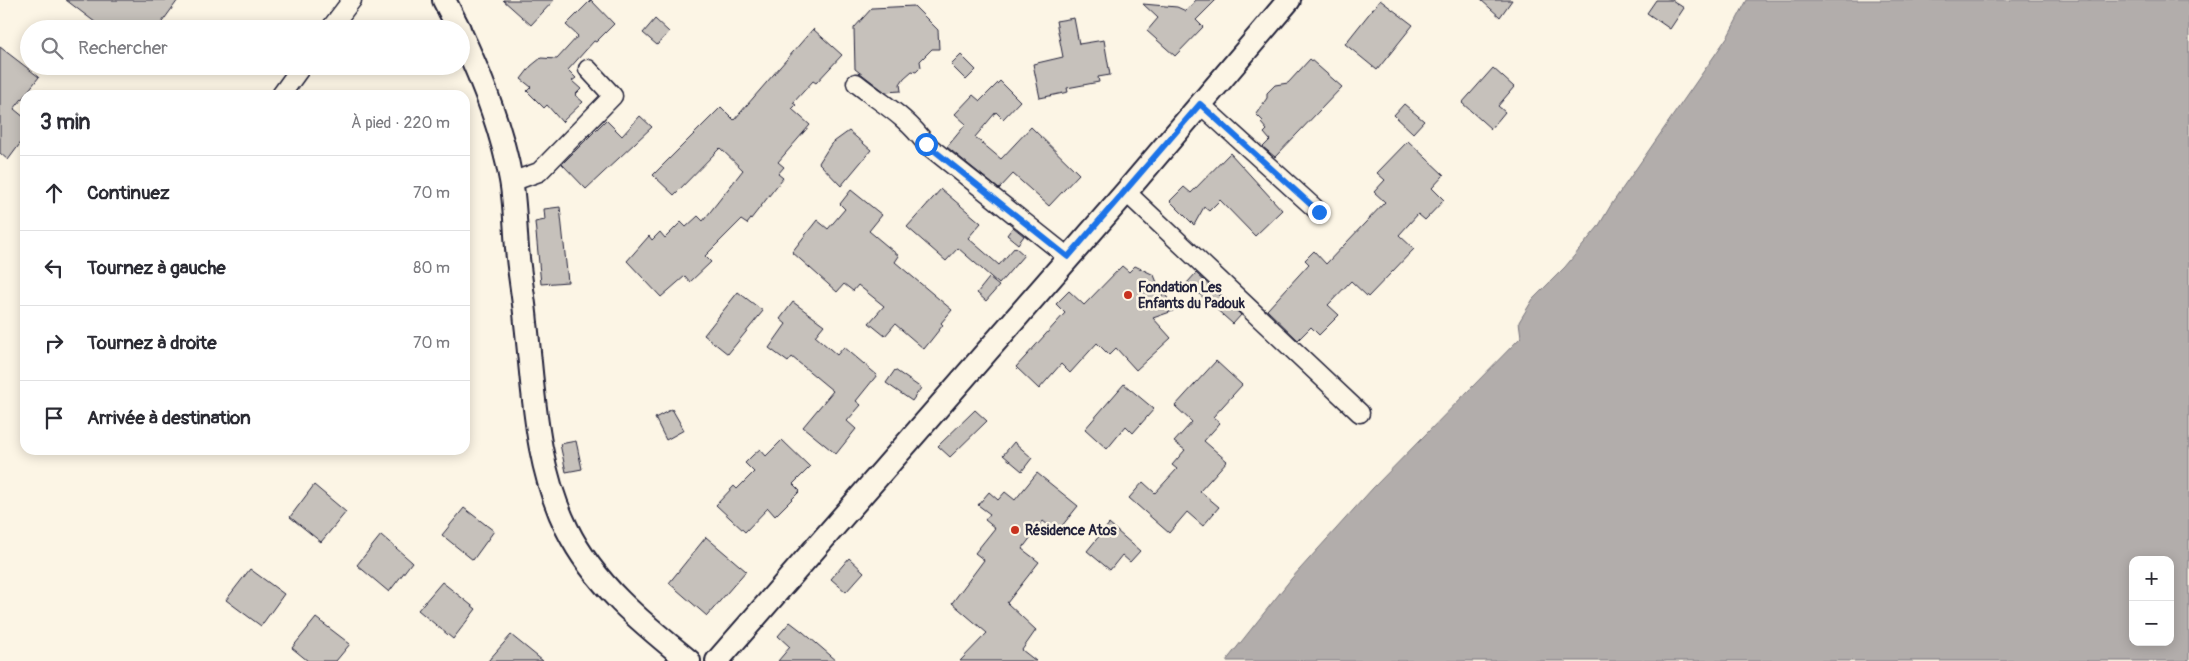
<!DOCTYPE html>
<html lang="fr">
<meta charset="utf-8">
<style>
body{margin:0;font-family:Pangolin,sans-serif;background:#f7f7f7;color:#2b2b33}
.controls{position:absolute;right:15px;bottom:15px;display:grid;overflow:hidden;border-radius:10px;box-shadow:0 2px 12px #0003}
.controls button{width:45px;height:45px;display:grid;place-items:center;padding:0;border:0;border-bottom:1px solid #e1e1e2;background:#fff;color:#2b2b33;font:25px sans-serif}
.stop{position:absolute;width:15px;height:15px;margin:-11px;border:4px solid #1a73e8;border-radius:50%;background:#fff}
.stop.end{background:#1a73e8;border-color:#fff;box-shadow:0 1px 5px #0008}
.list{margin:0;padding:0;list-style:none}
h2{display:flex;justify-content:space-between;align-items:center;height:65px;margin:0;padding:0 20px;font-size:21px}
h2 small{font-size:16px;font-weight:400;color:#7c7c81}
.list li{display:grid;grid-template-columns:32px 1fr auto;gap:15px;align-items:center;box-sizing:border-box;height:75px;padding:0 20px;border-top:1px solid #e1e1e2}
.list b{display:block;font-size:19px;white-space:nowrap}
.list em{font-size:16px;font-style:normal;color:#7c7c81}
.icon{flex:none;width:28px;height:28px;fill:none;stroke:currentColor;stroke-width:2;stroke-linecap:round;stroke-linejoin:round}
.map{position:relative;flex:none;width:2189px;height:661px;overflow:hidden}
.search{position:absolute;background:#fff;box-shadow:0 2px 12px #0003;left:20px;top:20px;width:450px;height:55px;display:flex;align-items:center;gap:12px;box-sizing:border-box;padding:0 18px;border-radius:28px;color:#7c7c81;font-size:19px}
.panel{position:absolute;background:#fff;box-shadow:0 2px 12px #0003;left:20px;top:90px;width:450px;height:365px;border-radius:15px}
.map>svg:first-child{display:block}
.water{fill:#b2adab;stroke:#78757e;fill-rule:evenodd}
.building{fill:#c6c1bb;stroke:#22223b}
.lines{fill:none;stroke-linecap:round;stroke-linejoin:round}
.minor-casing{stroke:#22223b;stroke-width:21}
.major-casing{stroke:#22223b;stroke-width:26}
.minor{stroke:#fcf5e5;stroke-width:18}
.major{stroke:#fcf5e5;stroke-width:22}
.route{stroke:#1a73e8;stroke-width:6}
.poi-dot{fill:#c8321e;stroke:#fcf5e5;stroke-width:2}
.labels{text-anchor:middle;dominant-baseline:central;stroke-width:5;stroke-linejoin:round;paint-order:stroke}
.poi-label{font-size:14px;font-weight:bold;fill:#22223b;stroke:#fcf5e5;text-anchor:start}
</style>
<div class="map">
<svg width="2189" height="661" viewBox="0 0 2189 661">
<rect width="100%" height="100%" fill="#fcf5e5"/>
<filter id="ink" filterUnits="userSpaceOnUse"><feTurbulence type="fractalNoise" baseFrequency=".02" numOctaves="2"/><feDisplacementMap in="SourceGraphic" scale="10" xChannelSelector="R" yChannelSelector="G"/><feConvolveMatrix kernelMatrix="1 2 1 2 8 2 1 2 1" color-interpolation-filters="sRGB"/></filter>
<g filter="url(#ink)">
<path class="water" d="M1747,0H2189V661H1226L1291,579L1373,488L1521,337L1519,322L1533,299L1565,267L1598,227L1611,205L1728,36ZM2133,560H2170V642H2133Z"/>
<g class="building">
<path d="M66,0H178L157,29H104Z"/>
<path d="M503,0H554L531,25Z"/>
<path d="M591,0L614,24L596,42L594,41L568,70L576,78L572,81L581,89L575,95L583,102L562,122L547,105L544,108L527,91L531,87L521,79L531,66L541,58L557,59L578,36L566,25Z"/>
<path d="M1196,0H1216L1196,20L1203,27L1175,56L1147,31L1158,18L1143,4L1177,7L1186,11Z"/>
<path d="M1380,0L1413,25L1377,70L1345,44Z"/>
<path d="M1481,0H1512L1500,17Z"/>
<path d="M1656,0H1672L1684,8L1670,29L1647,13Z"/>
<path d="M914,6L938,30L939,49H932L920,61L921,67L916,72L912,71L904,78L900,84L901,91L885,92L855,69L854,28L872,8Z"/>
<path d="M1074,18L1079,44L1104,40L1110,75L1098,77L1099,82L1067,88L1068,92L1040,98L1033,64L1063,57L1056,21Z"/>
<path d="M655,19L669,32L657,45L643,33Z"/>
<path d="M813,29L842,55L816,83L813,81L793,103L796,105L792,109L810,125L778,162L784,167L778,174L783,178L747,224L741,220L705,256L711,262L690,282L685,276L661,297L627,261L649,236L652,240L660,232L665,238L681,222L686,227L698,216L703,221L743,170L720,148L674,195L653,175L721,107L734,120Z"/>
<path d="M0,47L39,77L14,109L25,118V137L8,160L0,153Z"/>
<path d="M961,55L976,70L966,80L951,65Z"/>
<path d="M1310,59L1342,87L1275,157L1263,147L1270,140L1264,133L1267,130L1261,123L1263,121L1256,114L1267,98V93L1275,85L1288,83Z"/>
<path d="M1493,68L1514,87L1498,106L1505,112L1491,129L1462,103Z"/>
<path d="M1000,81L1020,101L1003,119L996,112L975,137L1001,159L1031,127L1079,174L1049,206L1013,174L999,189L947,147L966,124L955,114L973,95L980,101Z"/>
<path d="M1404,104L1424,121L1413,133L1394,115Z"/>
<path d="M640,116L652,127L586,189L562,164L606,120L622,136Z"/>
<path d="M849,131L871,150L841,186L819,163L831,144Z"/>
<path d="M1408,141L1444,175L1432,188L1444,200L1425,220L1418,214L1399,235L1414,249L1368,297L1351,281L1328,305L1339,315L1319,335L1311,327L1298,340L1267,310L1309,264L1305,260L1314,251L1326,264L1385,202L1374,192L1385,180L1377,173Z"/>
<path d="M1230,153L1282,210L1255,236L1220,200L1209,211L1204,207L1194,225L1170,201L1184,187L1191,193Z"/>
<path d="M941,189L981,223L968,238L999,265L1015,247L1024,255L999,284L958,248L946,261L907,227Z"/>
<path d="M851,190L882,215L869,231L899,256L895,262L952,310L941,323L943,325L924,349L895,324L885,336L869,323L884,306L858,285L853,291L844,284L837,292L792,252L817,220L828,229L845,209L840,204Z"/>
<path d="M560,207L568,282L541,284L535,222L545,220L544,209Z"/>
<path d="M1013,227L1024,236L1018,244L1007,235Z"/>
<path d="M1122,266L1129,272L1135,266L1154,275L1162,295H1166L1173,311L1153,318L1171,338L1136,370L1116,348L1109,355L1097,343L1070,373L1061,364L1039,389L1016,367L1065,313L1056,304L1069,291L1084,305Z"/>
<path d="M1196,273L1241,315L1233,324L1187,283Z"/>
<path d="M989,278L999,286L986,301L977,293Z"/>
<path d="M738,292L763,311L728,354L704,335Z"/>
<path d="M793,302L824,325L815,336L837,355L844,347L877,375L856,401L861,405L847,421L856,429L836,454L803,427L833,391L792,357L788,362L769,348L786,324L780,319Z"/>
<path d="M1216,361L1242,385L1213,417L1220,423L1204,441L1227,461L1200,491L1219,507L1203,526L1187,512L1169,533L1129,498L1143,482L1155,493L1177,469L1172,465L1185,450L1174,442L1192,422L1175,406Z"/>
<path d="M895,370L921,388L912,401L886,383Z"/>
<path d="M1124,384L1154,409L1133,433L1126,426L1107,449L1085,429Z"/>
<path d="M672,409L684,430L666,440L655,418Z"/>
<path d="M975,410L987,421L950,457L938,446Z"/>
<path d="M782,440L810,467L793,484L800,491L775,516L768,508L745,532L716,505L734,486L737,489L754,472L745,463L753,455L760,449L766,456Z"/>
<path d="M576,441L582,469L566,472L560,444Z"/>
<path d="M1014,442L1032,458L1022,471L1003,455Z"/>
<path d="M1037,473L1078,506L1057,532L1043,521L1022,549L1039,562L1007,603L1036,630L1022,650L1036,661H960L987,633L952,603L984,560L975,553L995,528L985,520L990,514L978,505L989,492L998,500L1005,492L1015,500Z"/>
<path d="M314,485L346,512L321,542L290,517Z"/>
<path d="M464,508L494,531L473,560L442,535Z"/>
<path d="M1109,524L1140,551L1130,562L1122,555L1110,570L1087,551Z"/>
<path d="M381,535L412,562L389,592L357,565Z"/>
<path d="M706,537L746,571L707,616L669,583Z"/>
<path d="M849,558L864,572L846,592L831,579Z"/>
<path d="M250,569L284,594L261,626L226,600Z"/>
<path d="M442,582L476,609L453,639L418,610Z"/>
<path d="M316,618L350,644L336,661H308L292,648Z"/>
<path d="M790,622L803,632L837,661H778L790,647L778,636Z"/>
<path d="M511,635L543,661H488Z"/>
</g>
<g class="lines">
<defs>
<g id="minor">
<path d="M330,29L352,0"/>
<path d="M856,83C882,104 906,116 926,144L1068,257"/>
<path d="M281,95L302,66"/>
<path d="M1200,104L1319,212"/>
<path d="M511,182L539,172L613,96L588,69"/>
<path d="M1126,192L1360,413"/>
</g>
<g id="major">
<path d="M444,0L459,29"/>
<path d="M461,34C483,81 502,129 511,180C515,202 515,226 517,248C519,273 524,298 526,323C534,393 535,464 567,529C594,584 642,623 689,661"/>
<path d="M717,661L1126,192L1289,0"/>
</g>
</defs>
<use href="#minor" class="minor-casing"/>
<use href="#major" class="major-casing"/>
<use href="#minor" class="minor"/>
<use href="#major" class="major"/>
</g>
</g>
<g class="lines" filter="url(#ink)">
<path class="route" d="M926,144L1068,257L1200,104L1319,212"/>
</g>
<g class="poi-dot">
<circle cx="1128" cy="295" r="5"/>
<circle cx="1015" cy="530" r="5"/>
</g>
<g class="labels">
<g class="poi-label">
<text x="1138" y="287">Fondation Les<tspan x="1138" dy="16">Enfants du Padouk</tspan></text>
<text x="1025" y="530">Résidence Atos</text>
</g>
</g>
</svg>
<div class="controls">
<button>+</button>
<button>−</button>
</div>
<div class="stop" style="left:926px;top:144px"></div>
<div class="stop end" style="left:1319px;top:212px"></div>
<div class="search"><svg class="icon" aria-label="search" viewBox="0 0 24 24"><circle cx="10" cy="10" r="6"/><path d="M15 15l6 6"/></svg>Rechercher</div>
<section class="panel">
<h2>3 min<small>À pied · 220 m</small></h2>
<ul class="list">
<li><svg class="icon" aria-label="ahead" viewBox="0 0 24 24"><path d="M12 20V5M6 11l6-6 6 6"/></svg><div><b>Continuez</b></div><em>70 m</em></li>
<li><svg class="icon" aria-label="left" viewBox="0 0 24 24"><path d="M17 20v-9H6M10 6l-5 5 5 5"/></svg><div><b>Tournez à gauche</b></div><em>80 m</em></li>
<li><svg class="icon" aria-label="right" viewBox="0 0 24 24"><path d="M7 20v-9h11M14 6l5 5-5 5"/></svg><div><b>Tournez à droite</b></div><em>70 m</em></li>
<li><svg class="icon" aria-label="arrive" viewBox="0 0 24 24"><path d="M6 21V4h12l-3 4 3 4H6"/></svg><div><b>Arrivée à destination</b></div></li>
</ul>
</section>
</div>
